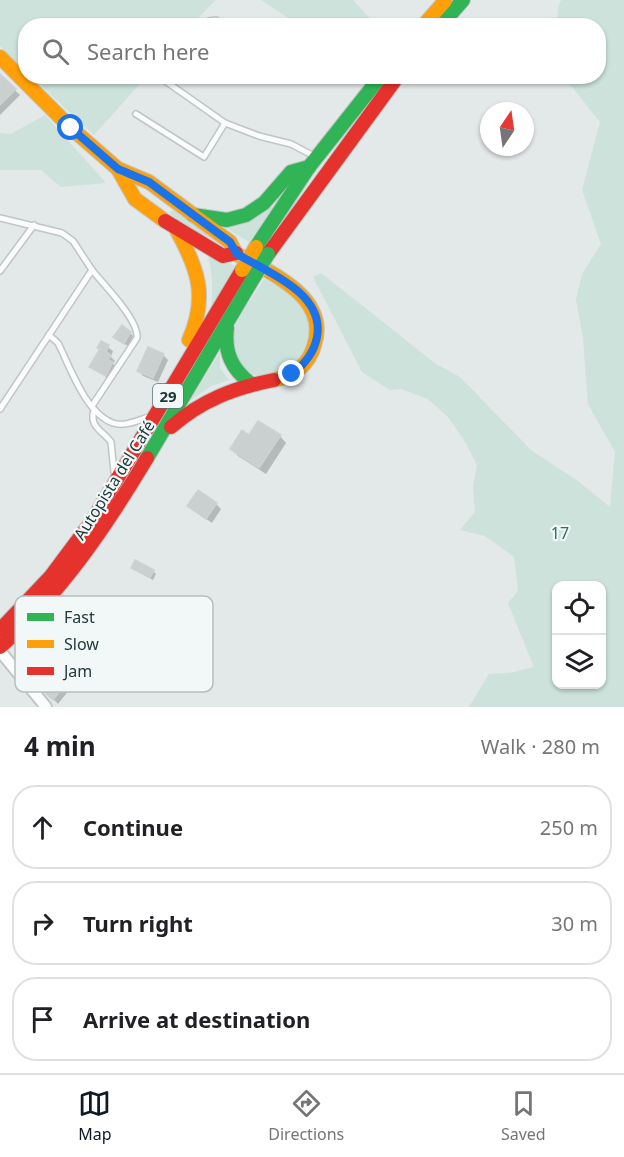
<!DOCTYPE html>
<meta charset="utf-8">
<style>
body{margin:0;font-family:"Noto Sans",sans-serif;background:#f6f6f6;color:#202124}
.controls{position:absolute;right:18px;bottom:18px;display:grid;overflow:hidden;border-radius:12px;box-shadow:0 2px 4px #0004}
.controls button{width:54px;height:54px;display:grid;place-items:center;padding:0;border:0;border-bottom:2px solid #e0e0e0;background:#fff;color:#202124;font:30px sans-serif}
.compass{position:absolute;left:480px;top:102px;width:54px;height:54px;border-radius:50%;background:#fff;box-shadow:0 2px 4px #0004;rotate:13deg}
.stop{position:absolute;width:18px;height:18px;margin:-14px;border:4px solid #1a73e8;border-radius:50%;background:#fff}
.stop.end{background:#1a73e8;border-color:#fff;box-shadow:0 2px 6px #0008}
.list{margin:0;padding:0;list-style:none}
h2{display:flex;justify-content:space-between;align-items:center;height:78px;margin:0;padding:0 24px;font-size:26px}
h2 small{font-size:20px;font-weight:400;color:#757577}
.list li{display:grid;grid-template-columns:39px 1fr auto;gap:18px;align-items:center;box-sizing:border-box;height:84px;margin:0 12px 12px;padding:0 12px;border:2px solid #e0e0e0;border-radius:24px}
.list b{display:block;font-size:22px;white-space:nowrap}
.list em{font-size:20px;font-style:normal;color:#757577}
.icon{flex:none;width:33px;height:33px;fill:none;stroke:currentColor;stroke-width:2;stroke-linecap:round;stroke-linejoin:round}
.map{position:relative;flex:none;width:624px;height:707px;overflow:hidden}
.search{position:absolute;background:#fff;box-shadow:0 2px 4px #0004;left:18px;right:18px;top:18px;height:66px;display:flex;align-items:center;gap:15px;box-sizing:border-box;padding:0 21px;border-radius:24px;color:#757577;font-size:22px}
.sheet{height:366px;background:#fff}
nav{display:flex;justify-content:space-around;align-items:center;box-sizing:border-box;height:84px;border-top:2px solid #e0e0e0;background:#fff;font-size:16px;color:#757577}
nav a{display:grid;justify-items:center;gap:3px}
nav .on{color:#111827}
.map>svg:first-child{display:block}
.green{fill:#cce2db;fill-rule:evenodd}
.shadow{fill:#0003}
.building{fill:#cad0cf;stroke:#ccd1d1;stroke-width:1.5}
.lines{fill:none;stroke-linecap:round;stroke-linejoin:round}
.lane-casing{stroke:#c0c5c5;stroke-width:8}
.street-casing{stroke:#c0c5c5;stroke-width:14}
.fast-casing{stroke:#bfc6c6;stroke-width:16}
.slow-casing{stroke:#bfc6c6;stroke-width:16}
.jam-casing{stroke:#bfc6c6;stroke-width:16}
.lane{stroke:#fbfcfc;stroke-width:5}
.street{stroke:#fbfcfc;stroke-width:10}
.fast{stroke:#30b455;stroke-width:14}
.slow{stroke:#ff9f0a;stroke-width:14}
.jam{stroke:#e5322d;stroke-width:14}
.fast-bridge-casing{stroke:#bcc4c5;stroke-width:16;stroke-linecap:butt}
.slow-bridge-casing{stroke:#bcc4c5;stroke-width:16;stroke-linecap:butt}
.fast-bridge{stroke:#30b455;stroke-width:14}
.slow-bridge{stroke:#ff9f0a;stroke-width:14}
.route{stroke:#1a73e8;stroke-width:8}
.labels{text-anchor:middle;dominant-baseline:central;stroke-width:4.5;stroke-linejoin:round;paint-order:stroke}
.shield{fill:#f1f8f7;stroke:#5f7274;stroke-width:1.5}
.shield-label{font-size:15px;font-weight:bold;fill:#21393c}
.street-label{font-size:16px;fill:#21393c;stroke:#f1f8f7}
.park-label{font-size:16px;fill:#2b7361;stroke:#f1f8f7}
.key{fill:#f1f8f7;stroke:#b3bfbf;stroke-width:1.5}
.key-label{font-size:16px;fill:#21393c}
</style>
<div class="map">
<svg width="624" height="707" viewBox="0 0 624 707">
<rect width="100%" height="100%" fill="#e3e8e8"/>
<g class="green">
<path d="M0,0H215L192,25L26,26L25,71L0,46Z"/>
<path d="M261,0H353L376,25H299Z"/>
<path d="M561,0H624V707H469L489,674L510,673L534,667L508,603L518,591L514,557L485,536L460,530L475,512L473,486L477,466L466,443L448,417L428,399L401,389L390,390L362,372L313,277L321,273L436,364L460,377L532,451L578,481L610,507L615,452L588,404L583,338L576,299L582,274L601,244L582,190L600,122L564,77L598,76V26L557,25L558,8ZM556,586H602V684H556Z"/>
<path d="M32,77H146L94,135Z"/>
<path d="M45,115L106,183L61,187L41,170H0V133L11,134Z"/>
<path d="M273,207L249,242L225,227Z"/>
<path d="M176,209L222,243L171,222L170,212Z"/>
<path d="M206,250L235,266L211,308C213,287 213,271 206,250Z"/>
<path d="M264,279C277,286 294,293 304,303C311,309 312,319 311,328C301,393 219,390 234,330C237,318 257,292 264,279Z"/>
<path d="M220,352V368L229,380L211,386L190,401Z"/>
</g>
<g class="shadow">
<path d="M2,78L20,95L0,115V80Z"/>
<path d="M130,333L133,336L128,346L118,340Z"/>
<path d="M102,343L113,351L111,357L115,361L113,364L117,368L111,380L91,367L101,349Z"/>
<path d="M163,355L168,360L158,382L143,376L138,370Z"/>
<path d="M280,436L286,443L266,474L238,456L232,449L249,437Z"/>
<path d="M216,504L221,509L212,523L194,510Z"/>
<path d="M132,568L153,571L156,574L153,580Z"/>
<path d="M72,676L77,680L58,704L44,690Z"/>
</g>
<g class="building">
<path d="M0,74L16,89L0,105Z"/>
<path d="M122,325L131,332L124,344L113,337Z"/>
<path d="M101,341L109,345L106,352L111,355L108,360L113,362L106,376L89,367L100,349L97,348Z"/>
<path d="M148,347L164,354L153,378L137,371Z"/>
<path d="M258,421L281,435L259,468L230,449L242,430L249,435Z"/>
<path d="M198,490L217,503L206,519L187,506Z"/>
<path d="M135,560L154,570L150,578L131,568Z"/>
<path d="M61,665L73,674L53,700L42,690Z"/>
</g>
<g class="lines">
<defs>
<g id="lane">
<path d="M205,26L209,21L216,20L224,26"/>
<path d="M161,76V78L225,123L259,136L291,144L312,155"/>
<path d="M319,76L328,80"/>
<path d="M136,114L204,157L225,123"/>
<path d="M0,218L62,233L73,241L92,270L49,335"/>
<path d="M0,271L34,225"/>
<path d="M92,406L137,338C139,320 104,285 92,270"/>
<path d="M0,409L49,335L58,343C70,367 86,414 113,423C125,427 138,420 149,417"/>
<path d="M94,410C89,427 102,430 111,442L114,472"/>
</g>
<path id="street" d="M0,651L46,707"/>
<g id="fast">
<path d="M440,26L463,0"/>
<path d="M193,215L227,220L246,215L264,203L291,172L309,167"/>
<path d="M256,247L309,167L381,76"/>
<path d="M227,328C224,353 232,369 251,384"/>
<path d="M147,458L254,277"/>
</g>
<g id="slow">
<path d="M423,26L445,1"/>
<path d="M0,57L71,128L118,169L135,199L165,221"/>
<path d="M118,169L149,182L230,242C232,246 234,251 237,254C244,259 254,263 261,267C292,284 327,307 314,346C308,366 293,376 274,380"/>
<path d="M175,227C197,268 209,295 189,340"/>
</g>
<g id="jam">
<path d="M165,221L223,256L236,253"/>
<path d="M268,254L398,76"/>
<path d="M171,427C202,400 234,388 274,380"/>
<path d="M0,630L51,576L92,521L242,270"/>
<path d="M0,647C61,593 105,528 147,458"/>
</g>
</defs>
<use href="#lane" class="lane-casing"/>
<use href="#street" class="street-casing"/>
<use href="#fast" class="fast-casing"/>
<use href="#slow" class="slow-casing"/>
<use href="#jam" class="jam-casing"/>
<use href="#lane" class="lane"/>
<use href="#street" class="street"/>
<use href="#fast" class="fast"/>
<use href="#slow" class="slow"/>
<use href="#jam" class="jam"/>
<defs>
<path id="fast-bridge" d="M254,277L268,254"/>
<path id="slow-bridge" d="M242,270L256,247"/>
</defs>
<use href="#fast-bridge" class="fast-bridge-casing"/>
<use href="#slow-bridge" class="slow-bridge-casing"/>
<use href="#fast-bridge" class="fast-bridge"/>
<use href="#slow-bridge" class="slow-bridge"/>
</g>
<g class="lines">
<path class="route" d="M71,128L118,169L149,182L230,242L237,254C267,272 325,293 317,337C314,353 305,364 292,374"/>
</g>
<g class="labels">
<rect class="shield" x="153" y="384" width="30" height="24" rx="4.5"/>
<g class="shield-label">
<text x="168" y="396">29</text>
</g>
<g class="street-label">
<text transform="translate(114 480) rotate(-58)">Autopista del Café</text>
</g>
<g class="park-label">
<text x="560" y="533">17</text>
</g>
</g>
<rect x="15" y="596" width="198" height="96" rx="9" class="key"/>
<rect x="27" y="613" width="27" height="8" fill="#30b455"/>
<rect x="27" y="640" width="27" height="8" fill="#ff9f0a"/>
<rect x="27" y="667" width="27" height="8" fill="#e5322d"/>
<g class="key-label">
<text x="64" y="623">Fast</text>
<text x="64" y="650">Slow</text>
<text x="64" y="677">Jam</text>
</g>
</svg>
<div class="controls">
<button><svg class="icon" aria-label="locate" viewBox="0 0 24 24"><circle cx="12" cy="12" r="6"/><path d="M12 2v4M12 18v4M2 12h4M18 12h4"/></svg></button>
<button><svg class="icon" aria-label="layers" viewBox="0 0 24 24"><path d="M12 4l9 5-9 5-9-5zM3 14l9 5 9-5"/></svg></button>
</div>
<svg class="compass" viewBox="-18 -18 36 36"><path d="M0-13l5 13h-10z" fill="#e53935"/><path d="M0 13l5-13h-10z" fill="#757577"/></svg>
<div class="stop" style="left:71px;top:128px"></div>
<div class="stop end" style="left:292px;top:374px"></div>
<div class="search"><svg class="icon" aria-label="search" viewBox="0 0 24 24"><circle cx="10" cy="10" r="6"/><path d="M15 15l6 6"/></svg>Search here</div>
</div>
<section class="sheet">
<h2>4 min<small>Walk · 280 m</small></h2>
<ul class="list">
<li><svg class="icon" aria-label="ahead" viewBox="0 0 24 24"><path d="M12 20V5M6 11l6-6 6 6"/></svg><div><b>Continue</b></div><em>250 m</em></li>
<li><svg class="icon" aria-label="right" viewBox="0 0 24 24"><path d="M7 20v-9h11M14 6l5 5-5 5"/></svg><div><b>Turn right</b></div><em>30 m</em></li>
<li><svg class="icon" aria-label="arrive" viewBox="0 0 24 24"><path d="M6 21V4h12l-3 4 3 4H6"/></svg><div><b>Arrive at destination</b></div></li>
</ul>
</section>
<nav>
<a class="on"><svg class="icon" aria-label="map" viewBox="0 0 24 24"><path d="M3 6l6-2 6 2 6-2v14l-6 2-6-2-6 2zM9 4v14M15 6v14"/></svg>Map</a>
<a><svg class="icon" aria-label="directions" viewBox="0 0 24 24"><path d="M12 3l9 9-9 9-9-9zM9 14v-3h6M13 9l2 2-2 2"/></svg>Directions</a>
<a><svg class="icon" aria-label="saved" viewBox="0 0 24 24"><path d="M7 4h10v16l-5-4-5 4z"/></svg>Saved</a>
</nav>
